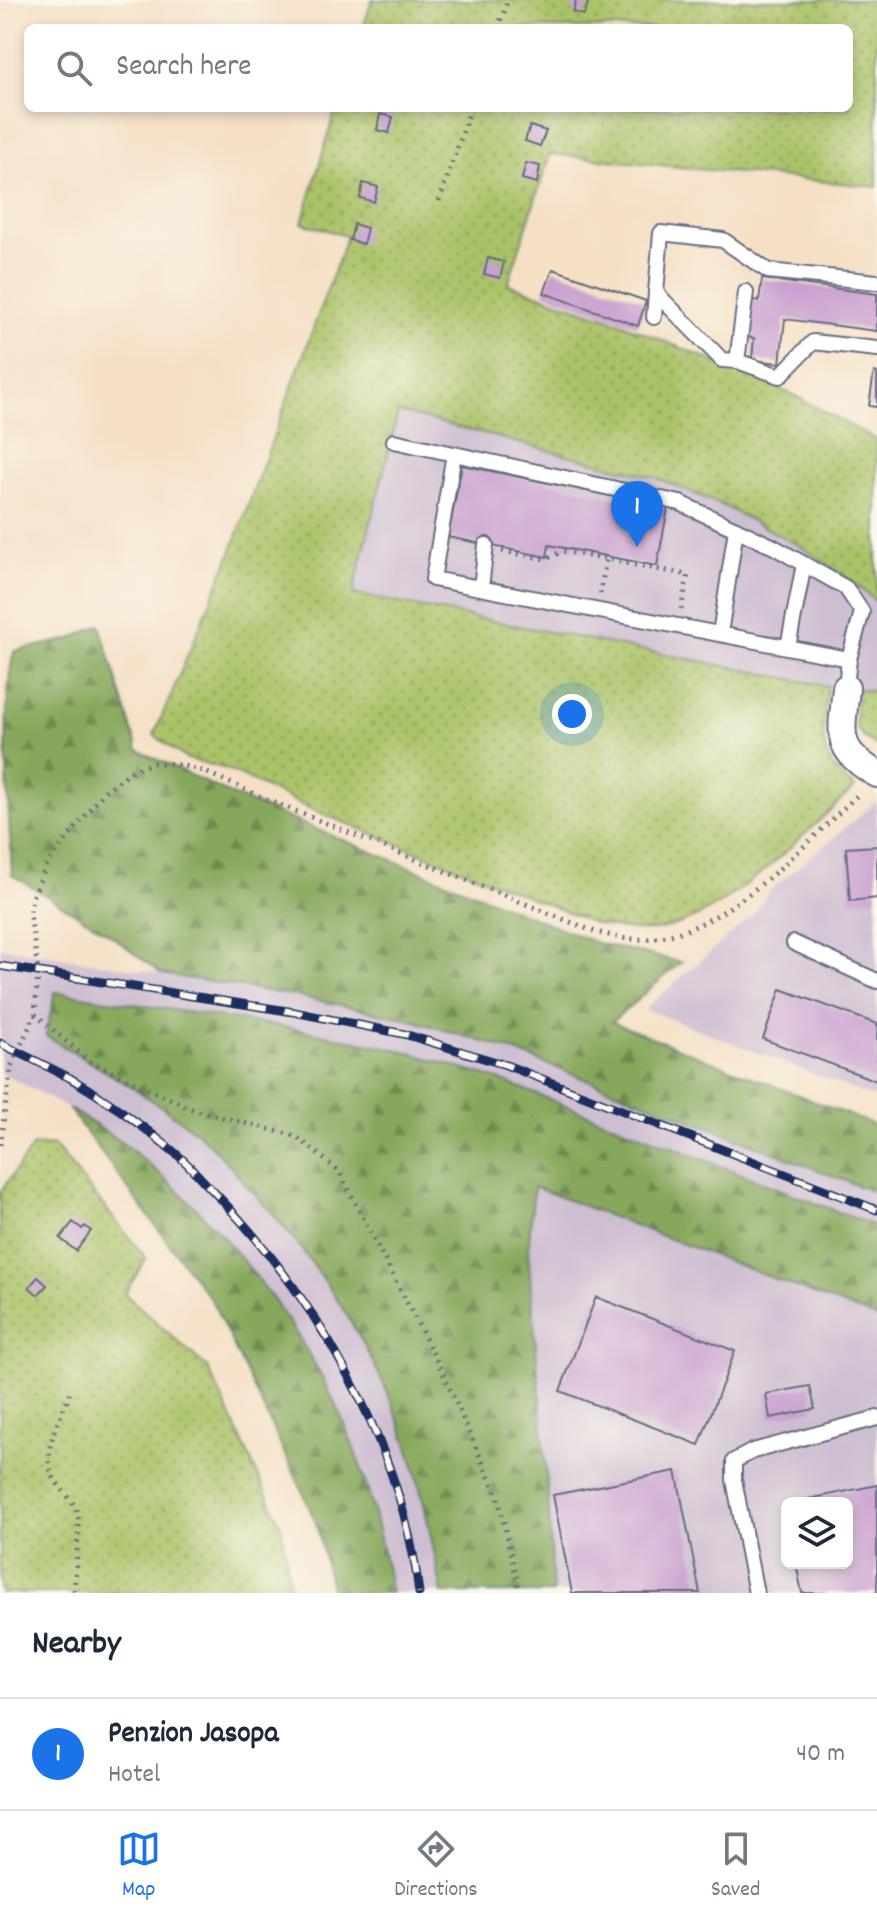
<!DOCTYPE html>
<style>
body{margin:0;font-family:Dekko,sans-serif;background:#f2f2f3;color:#1f2937}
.controls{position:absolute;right:24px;bottom:24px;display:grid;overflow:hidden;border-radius:12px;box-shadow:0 4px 12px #0003}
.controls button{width:72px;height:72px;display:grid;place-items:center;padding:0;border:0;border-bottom:2px solid #e0e1e3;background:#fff;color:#1f2937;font:40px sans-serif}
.you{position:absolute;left:572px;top:714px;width:28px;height:28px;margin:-20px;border:6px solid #fff;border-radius:50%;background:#1a73e8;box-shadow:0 0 0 12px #1a73e833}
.badge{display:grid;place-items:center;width:52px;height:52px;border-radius:50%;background:#1a73e8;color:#fff;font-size:26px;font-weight:700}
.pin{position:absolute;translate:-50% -66px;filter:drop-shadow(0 2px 4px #0008)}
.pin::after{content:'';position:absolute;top:42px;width:28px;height:24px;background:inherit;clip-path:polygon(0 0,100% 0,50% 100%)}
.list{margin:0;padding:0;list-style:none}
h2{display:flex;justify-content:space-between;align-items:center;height:104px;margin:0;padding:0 32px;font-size:34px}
h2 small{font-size:26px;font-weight:400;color:#747a83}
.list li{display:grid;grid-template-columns:52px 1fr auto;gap:24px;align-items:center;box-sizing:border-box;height:112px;padding:0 32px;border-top:2px solid #e0e1e3}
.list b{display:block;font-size:30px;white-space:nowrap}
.list p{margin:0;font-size:26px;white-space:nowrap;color:#747a83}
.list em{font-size:26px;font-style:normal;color:#747a83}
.icon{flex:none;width:44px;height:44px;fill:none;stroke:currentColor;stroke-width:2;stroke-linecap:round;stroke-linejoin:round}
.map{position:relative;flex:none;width:877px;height:1593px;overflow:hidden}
.search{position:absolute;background:#fff;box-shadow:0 4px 12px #0003;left:24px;right:24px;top:24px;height:88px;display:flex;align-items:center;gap:20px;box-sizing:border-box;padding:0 28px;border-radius:12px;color:#747a83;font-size:30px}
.sheet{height:216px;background:#fff}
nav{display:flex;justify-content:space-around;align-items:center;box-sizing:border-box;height:112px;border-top:2px solid #e0e1e3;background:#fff;font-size:22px;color:#747a83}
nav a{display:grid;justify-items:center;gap:4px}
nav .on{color:#1a73e8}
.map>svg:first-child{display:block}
.industrial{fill:#cebed1;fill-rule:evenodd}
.grass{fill:url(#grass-dots);stroke:#627862;stroke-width:2}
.forest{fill:url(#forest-firs);stroke:#516c5d;stroke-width:2}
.building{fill:#c9a0d0}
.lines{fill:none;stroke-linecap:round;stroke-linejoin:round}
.service-casing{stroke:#676d82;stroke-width:18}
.minor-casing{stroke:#676d82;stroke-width:30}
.path{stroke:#676d82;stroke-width:5;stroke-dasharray:2 6;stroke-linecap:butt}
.service{stroke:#fff;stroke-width:14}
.minor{stroke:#fff;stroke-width:26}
.rail-casing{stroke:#1b2f5e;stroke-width:9}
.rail{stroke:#fbf7ec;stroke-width:6;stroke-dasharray:18;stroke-linecap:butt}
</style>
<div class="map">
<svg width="877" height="1593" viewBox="0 0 877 1593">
<defs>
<pattern id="grass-dots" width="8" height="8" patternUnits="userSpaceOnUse" patternTransform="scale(2)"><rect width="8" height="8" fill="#aac267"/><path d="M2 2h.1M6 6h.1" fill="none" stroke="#8a9e58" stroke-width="1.8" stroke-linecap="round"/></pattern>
<pattern id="forest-firs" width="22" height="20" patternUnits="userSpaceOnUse" patternTransform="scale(2)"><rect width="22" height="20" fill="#87a85c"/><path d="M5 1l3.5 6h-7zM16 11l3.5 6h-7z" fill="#6e894f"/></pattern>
</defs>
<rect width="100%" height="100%" fill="#fbf7ec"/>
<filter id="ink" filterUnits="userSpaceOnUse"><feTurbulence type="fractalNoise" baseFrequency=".0125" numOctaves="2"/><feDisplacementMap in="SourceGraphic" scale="16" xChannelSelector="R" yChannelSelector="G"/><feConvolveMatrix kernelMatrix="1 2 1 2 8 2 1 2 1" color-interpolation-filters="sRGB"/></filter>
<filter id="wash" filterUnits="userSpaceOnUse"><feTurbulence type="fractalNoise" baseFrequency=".006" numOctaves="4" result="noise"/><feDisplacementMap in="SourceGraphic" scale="32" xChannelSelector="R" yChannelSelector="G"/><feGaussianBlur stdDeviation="1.8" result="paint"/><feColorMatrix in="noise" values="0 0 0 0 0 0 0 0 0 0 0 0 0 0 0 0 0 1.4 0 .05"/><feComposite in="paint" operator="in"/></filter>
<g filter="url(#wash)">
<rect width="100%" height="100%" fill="#f5e0c6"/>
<g class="industrial">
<path d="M397,412L654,477L724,506L802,547L877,601V691L812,684L353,595Z"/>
<path d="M877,801V1099L645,1009L756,912L768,892Z"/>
<path d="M0,947L297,996L408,1019L511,1050L877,1193V1227L746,1177L128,1084L197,1133L271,1211L334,1293L367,1349L394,1407L421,1489L442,1593H391L370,1499L352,1446L325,1383L288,1323L127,1147L68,1108L0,1072Z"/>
<path d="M533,1186L877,1318V1593H490ZM787,1503H847V1563H787Z"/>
</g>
<g class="grass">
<path d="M372,0H877V187L550,154L508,284L610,319L740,372L791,394L877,440V602L850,580L802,547L724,506L654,477L398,412L353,594L828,686C823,729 813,760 855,787C806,832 728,916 661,929C639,933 615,928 594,923L311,809L227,769L185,758L154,735L229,558L347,236L302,223L336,108H849V28H363Z"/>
<path d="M858,689L877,691V746C847,731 856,717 858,689Z"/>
<path d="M54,1145L146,1258L125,1294L208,1368L281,1525L291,1593H0V1192L33,1146Z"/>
</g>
<g class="forest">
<path d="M100,625L138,750L232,795L597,943L681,962L612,1022L877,1126V1193L511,1050L408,1019L297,996L162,974L108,933L12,875C9,812 0,708 14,651L71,639Z"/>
<path d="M55,992L291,1028L400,1050L500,1080L877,1227V1318L534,1187L528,1251L548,1496L553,1593H442C430,1530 418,1465 393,1405C359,1325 309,1251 249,1188C232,1169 215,1147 195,1131C148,1095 97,1066 46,1036Z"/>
<path d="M68,1108C88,1121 110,1133 129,1148C225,1225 309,1330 353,1446C371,1494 382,1543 391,1593H332L317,1526L302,1490L213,1303Z"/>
</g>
<g id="blocks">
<g class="building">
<path d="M576,0H589L584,15L573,12Z"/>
<path d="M380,114L393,117L389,133L377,130Z"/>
<path d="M530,126L546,131L540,146L525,141Z"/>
<path d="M526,163L540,166L537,183L522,179Z"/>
<path d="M363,183L378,187L374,202L360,198Z"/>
<path d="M354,224L367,228L363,244L350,240Z"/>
<path d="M488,258L504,262L500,278L484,274Z"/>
<path d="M553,269L646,301L638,326L544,293Z"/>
<path d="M762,279L877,294V331L785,319L780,363L752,360L754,338L747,337L752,300L759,301Z"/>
<path d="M874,372L877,373V407L869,406Z"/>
<path d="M462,465L668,508L657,566L549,545L547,557L448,537Z"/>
<path d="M877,846V898L850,901L846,848Z"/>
<path d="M781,989L877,1024V1081L763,1039Z"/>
<path d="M73,1222L82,1229L85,1226L91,1231L76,1251L60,1238Z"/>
<path d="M38,1277L47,1285L38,1295L29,1287Z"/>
<path d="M596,1297L735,1351L699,1445L560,1391Z"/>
<path d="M810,1386L815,1409L770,1418L766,1394Z"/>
<path d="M676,1471L700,1593H572L553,1495Z"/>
<path d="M877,1485V1593H802L796,1563H847V1503L794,1502Z"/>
</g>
</g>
</g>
<g filter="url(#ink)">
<use href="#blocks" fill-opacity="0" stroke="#676d82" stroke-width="2"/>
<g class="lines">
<defs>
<g id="service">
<path d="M746,292L737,361L780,376L813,342L877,349"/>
<path d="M656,293L722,360L737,361"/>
<path d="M654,317L661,233L723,240L768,271L877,282"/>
<path d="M394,441L454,454L433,579L849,659"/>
<path d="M454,454L680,503L774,547L846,588L862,612L849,659L846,688"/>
<path d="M481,588L486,545"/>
<path d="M720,634L736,529"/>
<path d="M788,647L804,564"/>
<path d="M794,943L877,981"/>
<path d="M756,1593L734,1480V1461L753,1451L877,1418"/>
</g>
<path id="minor" d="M846,688C842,733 833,749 877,774"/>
</defs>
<use href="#service" class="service-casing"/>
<use href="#minor" class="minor-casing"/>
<g class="path">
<path d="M498,28L508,0"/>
<path d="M439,201L471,108"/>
<path d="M502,551L546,559L563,551L688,575L681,609"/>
<path d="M600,594L606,560"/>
<path d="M35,1014L89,1061L194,1110L296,1136L339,1171L440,1367L498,1497L520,1593"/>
<path d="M0,1145L11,1067L35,1014L38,971L30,913L32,897L48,863L105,791L132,771L153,763L176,764L203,771L266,799L595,932C607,934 620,939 632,939C718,945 801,846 860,793"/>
<path d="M70,1393C60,1420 37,1456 57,1483C67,1497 77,1504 79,1521L74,1593"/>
</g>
<use href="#service" class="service"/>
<use href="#minor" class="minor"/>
<defs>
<g id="rail">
<path d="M0,966L294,1012L404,1034L506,1065L877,1210"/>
<path d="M0,1043C23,1055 47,1066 70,1078C106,1099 142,1125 174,1152C188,1163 200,1178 212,1190C316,1296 402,1444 419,1593"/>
</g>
</defs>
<use href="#rail" class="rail-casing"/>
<use href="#rail" class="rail"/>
</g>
</g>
</svg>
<div class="controls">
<button><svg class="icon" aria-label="layers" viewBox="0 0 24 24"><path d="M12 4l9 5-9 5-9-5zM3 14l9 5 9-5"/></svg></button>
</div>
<div class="you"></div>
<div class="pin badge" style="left:637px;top:547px">1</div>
<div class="search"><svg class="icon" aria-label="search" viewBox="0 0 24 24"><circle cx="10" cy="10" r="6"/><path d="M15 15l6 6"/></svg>Search here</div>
</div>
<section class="sheet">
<h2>Nearby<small></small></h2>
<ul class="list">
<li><span class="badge">1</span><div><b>Penzion Jasopa</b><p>Hotel</p></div><em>40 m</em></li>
</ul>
</section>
<nav>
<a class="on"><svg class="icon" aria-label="map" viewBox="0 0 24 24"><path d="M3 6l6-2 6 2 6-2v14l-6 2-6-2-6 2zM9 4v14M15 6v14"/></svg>Map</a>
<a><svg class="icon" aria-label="directions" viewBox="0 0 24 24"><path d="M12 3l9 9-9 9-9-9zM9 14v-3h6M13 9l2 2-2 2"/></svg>Directions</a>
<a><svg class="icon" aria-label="saved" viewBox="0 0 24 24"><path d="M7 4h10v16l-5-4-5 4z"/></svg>Saved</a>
</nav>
